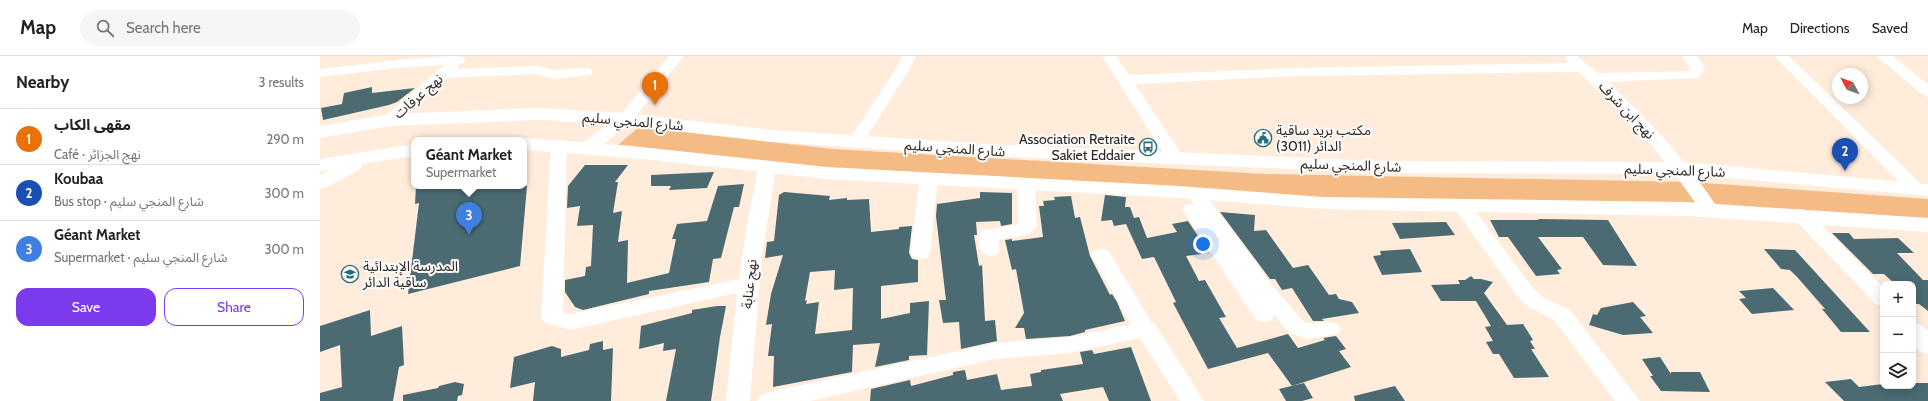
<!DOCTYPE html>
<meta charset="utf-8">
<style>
body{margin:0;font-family:Cabin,"Noto Sans Arabic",sans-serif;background:#f6f6f6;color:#222}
.controls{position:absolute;right:12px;bottom:12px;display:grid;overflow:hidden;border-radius:8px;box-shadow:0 2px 10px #0003}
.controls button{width:36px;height:36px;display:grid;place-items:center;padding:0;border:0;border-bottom:1px solid #e0e0e0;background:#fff;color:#222;font:20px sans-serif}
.compass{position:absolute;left:1512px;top:12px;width:36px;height:36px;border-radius:50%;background:#fff;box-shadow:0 2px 10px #0003;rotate:311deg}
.you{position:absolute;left:883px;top:188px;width:14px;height:14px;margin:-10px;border:3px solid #fff;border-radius:50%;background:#1a73e8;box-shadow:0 0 0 6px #1a73e833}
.badge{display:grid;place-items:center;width:26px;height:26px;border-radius:50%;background:#7c3aed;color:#fff;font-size:13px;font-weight:700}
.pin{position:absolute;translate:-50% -33px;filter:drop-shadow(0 1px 2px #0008)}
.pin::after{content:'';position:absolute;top:21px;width:14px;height:12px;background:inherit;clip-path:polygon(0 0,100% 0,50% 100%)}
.popup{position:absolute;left:91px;top:81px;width:116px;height:52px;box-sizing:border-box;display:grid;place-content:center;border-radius:8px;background:#fff;filter:drop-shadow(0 1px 3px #0005);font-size:13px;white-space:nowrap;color:#767676}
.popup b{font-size:15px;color:#222}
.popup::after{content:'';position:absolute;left:50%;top:100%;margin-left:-8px;border:8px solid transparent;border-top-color:#fff}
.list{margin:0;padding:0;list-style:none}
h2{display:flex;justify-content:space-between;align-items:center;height:52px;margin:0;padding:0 16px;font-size:17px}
h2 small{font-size:13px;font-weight:400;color:#767676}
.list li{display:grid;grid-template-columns:26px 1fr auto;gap:12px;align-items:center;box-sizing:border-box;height:56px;padding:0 16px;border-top:1px solid #e0e0e0}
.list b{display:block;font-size:15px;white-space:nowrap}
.list p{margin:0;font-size:13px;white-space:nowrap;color:#767676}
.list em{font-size:13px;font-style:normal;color:#767676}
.actions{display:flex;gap:8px;padding:12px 16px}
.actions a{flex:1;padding:9px 0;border:1px solid #7c3aed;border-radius:12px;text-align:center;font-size:14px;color:#7c3aed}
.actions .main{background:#7c3aed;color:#fff}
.icon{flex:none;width:22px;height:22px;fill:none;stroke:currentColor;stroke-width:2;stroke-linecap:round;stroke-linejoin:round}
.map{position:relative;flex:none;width:1608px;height:345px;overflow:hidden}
header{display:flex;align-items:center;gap:24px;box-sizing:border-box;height:56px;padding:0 20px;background:#fff;border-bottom:1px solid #e0e0e0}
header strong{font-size:19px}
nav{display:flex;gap:22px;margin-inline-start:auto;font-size:14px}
.search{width:280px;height:36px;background:#f6f6f6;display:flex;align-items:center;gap:10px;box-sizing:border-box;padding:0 14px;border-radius:22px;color:#767676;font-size:15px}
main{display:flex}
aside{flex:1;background:#fff}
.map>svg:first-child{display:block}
.water{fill:#f5bb84}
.building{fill:#4b6a71;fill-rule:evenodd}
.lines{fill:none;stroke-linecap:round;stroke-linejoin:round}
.minor{fill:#fff;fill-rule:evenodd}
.major{fill:#fff;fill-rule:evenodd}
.labels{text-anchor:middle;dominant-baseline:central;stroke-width:4;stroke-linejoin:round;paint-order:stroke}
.street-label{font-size:14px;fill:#2f271f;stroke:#fdfdfd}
.poi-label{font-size:14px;fill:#2f271f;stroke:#fdfdfd;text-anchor:start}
</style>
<header>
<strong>Map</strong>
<div class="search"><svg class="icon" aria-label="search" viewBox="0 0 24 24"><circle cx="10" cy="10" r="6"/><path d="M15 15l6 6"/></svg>Search here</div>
<nav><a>Map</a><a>Directions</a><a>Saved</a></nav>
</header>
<main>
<aside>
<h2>Nearby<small>3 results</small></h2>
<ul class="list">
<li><span class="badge" style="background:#e8710a">1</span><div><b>مقهى الكاب</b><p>Café · نهج الجزائر</p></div><em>290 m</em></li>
<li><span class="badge" style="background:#1a4fb4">2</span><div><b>Koubaa</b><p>Bus stop · شارع المنجي سليم</p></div><em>300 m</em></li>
<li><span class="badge" style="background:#3f7fe0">3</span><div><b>Géant Market</b><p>Supermarket · شارع المنجي سليم</p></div><em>300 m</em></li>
</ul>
<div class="actions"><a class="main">Save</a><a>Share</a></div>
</aside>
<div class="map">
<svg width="1608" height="345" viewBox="0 0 1608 345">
<rect width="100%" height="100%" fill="#ffecdb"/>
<path class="water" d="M319,71L513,93L944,118L1371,126L1608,143V163L1338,146L1012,142L501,112L298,89Z"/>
<g class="building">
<path d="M52,31V37L95,32L77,46L69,49L3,64L1,52L22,48L24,37Z"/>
<path d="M265,109H308L295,126H298L293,157L302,155L298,186L308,184L307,227L349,217L356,183H352L357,168L387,165L398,130L424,128L419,151H414L401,202L393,203L389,226L329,235V238L263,254L255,251L245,236V224L265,220L266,211L271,210L273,169L257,170L260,150L247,152L248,130Z"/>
<path d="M394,116L387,132L349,134L351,130H331V119Z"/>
<path d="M96,130H207L200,210L88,238L99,147L95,148Z"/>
<path d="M464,136L510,140L509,144L527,142V144L549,143L551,176L579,173V171L592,170L589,197L592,203L598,204V226L561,230V263L590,257V247L609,245L607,299L589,300V304L555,311L560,287L533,289L532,316L453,331L454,300H448L452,268L446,269L451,238L463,199L445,202L447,186L454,185L459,139ZM515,214L514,234L533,232L532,274L495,278L499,246L486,248L487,244L485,245L490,216Z"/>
<path d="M660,136L692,137V168L681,170L680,165L656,166L657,179H654L659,210L662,209L665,265L675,264L677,285L641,293L639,266L623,267L619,244H626L616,160L617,148L660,142Z"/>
<path d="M785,139L806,141L805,151H810L814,162L819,161L827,182L857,176L852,168L868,165L889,197L866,200L879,225L885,224L906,261L899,262L917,292L968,278L978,292L1005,284L1003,282L1016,280L1026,293L1019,295L1031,311L972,330L948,297L888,313L853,247L856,246L834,201L822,203L806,168L794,170L792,164L781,165Z"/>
<path d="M751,140L755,162L760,161L770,200L790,239L792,238L797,246L805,265L765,274V276L750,280L706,283L704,272H695L704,257L696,213L692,214L685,184L692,183V185L723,181L719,150H724L723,145L735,144L734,141Z"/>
<path d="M900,156L935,159L934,175L946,174L973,212L988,209L1009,239L1016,238L1019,243L1032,246L1039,257L1002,263L1004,265H993L972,232L962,234L955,223H950Z"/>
<path d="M1218,163L1288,164L1317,210L1283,209L1263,181H1218L1242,213L1237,214L1240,218L1216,220L1188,181H1179L1170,164H1219Z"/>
<path d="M1126,166L1135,179L1080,183L1072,167Z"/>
<path d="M1512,177H1529L1534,183L1578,182L1594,197H1577L1603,224H1608V255L1599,248H1593V228H1575L1564,218H1553Z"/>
<path d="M1090,193L1102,216L1062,219L1053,200L1061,199L1060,195Z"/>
<path d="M1444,193L1475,194L1550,276H1521L1502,253H1505L1478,222L1470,214L1461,213Z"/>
<path d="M1151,220L1154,223H1161L1173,226L1164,237L1187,269L1203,268L1213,284L1210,285L1215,293H1211L1229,321L1194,322L1179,298H1173L1166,286L1173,285L1165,271L1171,270L1156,245H1121L1111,229L1140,228L1138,224H1145Z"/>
<path d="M1453,232L1474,254L1432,258L1419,243L1426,242L1419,235Z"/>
<path d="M1313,246L1326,260L1320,261L1333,277L1303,279L1269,269L1273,258L1277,259L1281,252Z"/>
<path d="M397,250H406L400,281L391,345H346L356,293L343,295L344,287L319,293L321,270L372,257V254Z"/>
<path d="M50,254L51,280L82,270L84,309L79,311L73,345H0V337L22,331L20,289L0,296V270Z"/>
<path d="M283,285V294L293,292L291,345H213L215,326L190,332L194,301L232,290L241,293V301L269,294L270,288Z"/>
<path d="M811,291L831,345H789L783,331L740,338L743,345H550L551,333L590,324L591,330L633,319V316L645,314L647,324L677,318L681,334L712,330L710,318L721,316V314L763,308L760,296L772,294L774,298Z"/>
<path d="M1340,301L1351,318V316H1380L1390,336L1341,335L1330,320H1333L1322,303Z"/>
<path d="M1531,323L1539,331L1563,328V330H1593V327H1608V345H1524L1505,326Z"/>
<path d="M135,326L144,328L142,339L138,340L137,345H83V339L118,332L119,330Z"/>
<path d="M984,327L993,342L982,345H966L959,333Z"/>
<path d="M1075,330L1085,345H1035L1034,340Z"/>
</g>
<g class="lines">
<g class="minor">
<path d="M133,0L144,1L146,4L144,7L138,8L139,10L137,13L216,10L234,14L266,12L271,13L273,16L271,19L234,23L215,18L127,22L76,67L70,69L64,67L62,64L64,61L124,9L77,12L0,21V13L77,4Z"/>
<path d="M349,0H364L311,66L273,96L267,97L261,96L259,92L261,88L299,60Z"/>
<path d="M582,0H596L587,17L542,89L536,90L530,89L528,85L573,17Z"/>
<path d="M782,0H796L809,19L975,12L1248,7L1245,3L1247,0H1257L1278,17L1368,15L1370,11L1362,0H1377L1385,11L1378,22L1287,26C1330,64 1368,106 1399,154L1397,158L1390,160L1383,158C1347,104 1307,58 1258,16L975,20L815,28L865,103L862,107L856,108L850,107L847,103Z"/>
<path d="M1454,0H1469L1603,130L1606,134L1603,138L1597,139L1591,138Z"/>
<path d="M1556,0H1572L1608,28V41L1603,39Z"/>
<path d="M239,84L245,85L247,89L243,256L250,258L419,223L427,170L438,112L441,108L447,107L453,108L456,112L442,199L430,345H406L417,237L250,274L224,266L221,261L231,89L233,85Z"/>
<path d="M609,118L615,119L618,123L610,197L607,202L600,203L593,202L590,197L600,123L603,119Z"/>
<path d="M706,124L712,125L715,129L717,170L709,178L678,184L680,194L677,198L670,200L663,198C659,192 657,181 661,175L698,168L697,129L700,125Z"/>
<path d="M876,133L882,134L953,230L984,266C995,269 1006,264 1018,268L1021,273L1018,278L989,283L981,281L968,276L954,259L952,264L944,266L936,264L862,153L864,149L874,148L867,138L870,134Z"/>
<path d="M1141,143L1148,145L1213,232L1223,241L1250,254L1320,345H1295L1234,264L1209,251L1199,242L1132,149L1134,145Z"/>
<path d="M1481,153L1488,155L1563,231V250L1556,248L1474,163L1472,159L1474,155Z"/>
<path d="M781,193L788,194L832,267L835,268L884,345H860L820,282L750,297L675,303L490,345H437L441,339L449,336L675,287L750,281L811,268L771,199L774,194Z"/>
<path d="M1593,266L1601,269L1608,276V298L1600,296L1593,288Z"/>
</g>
<g class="major">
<path d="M221,52L305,57L452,74L668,88L1062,105L1362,106L1608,128V140L1362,118L1062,117L668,100L452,86L305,69L221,64L70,70L0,82V70L70,58Z"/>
<path d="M204,82L312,90L507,111L859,130L1003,141L1365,146L1608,162V176L1365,160L1003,153L859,142L507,123L312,102L204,94V84H197Z"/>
<path d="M94,88V100L41,108L42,110L39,114L7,131L0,133V119L10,113L0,115V103Z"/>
</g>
</g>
<defs>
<symbol id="civic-ring" viewBox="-11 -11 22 22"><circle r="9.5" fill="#fdfdfd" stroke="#266c7a" stroke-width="1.5"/><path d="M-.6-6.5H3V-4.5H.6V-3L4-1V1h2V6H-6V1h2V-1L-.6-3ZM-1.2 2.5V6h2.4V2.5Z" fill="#266c7a"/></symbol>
<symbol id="bus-ring" viewBox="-11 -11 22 22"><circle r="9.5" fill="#fdfdfd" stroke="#266c7a" stroke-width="1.5"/><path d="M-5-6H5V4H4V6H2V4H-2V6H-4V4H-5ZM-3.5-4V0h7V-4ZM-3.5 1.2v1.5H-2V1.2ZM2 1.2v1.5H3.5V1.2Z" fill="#266c7a"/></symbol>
<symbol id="school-ring" viewBox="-11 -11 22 22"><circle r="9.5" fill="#fdfdfd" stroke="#266c7a" stroke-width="1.5"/><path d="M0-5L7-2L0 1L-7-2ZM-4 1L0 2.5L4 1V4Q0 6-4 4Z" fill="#266c7a"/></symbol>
</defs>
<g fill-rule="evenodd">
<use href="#civic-ring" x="933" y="72" width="20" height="20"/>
<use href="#bus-ring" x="818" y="81" width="20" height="20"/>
<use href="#school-ring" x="20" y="208" width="20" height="20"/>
</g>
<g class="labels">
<g class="street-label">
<text transform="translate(98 40) rotate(-41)">نهج عرفات</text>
<text transform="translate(1307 54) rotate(46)">نهج ابن شرف</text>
<text transform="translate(313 65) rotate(5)">شارع المنجي سليم</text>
<text transform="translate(635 92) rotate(4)">شارع المنجي سليم</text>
<text transform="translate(1031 109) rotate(2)">شارع المنجي سليم</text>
<text transform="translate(1355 114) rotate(2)">شارع المنجي سليم</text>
<text transform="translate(429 228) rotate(-84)">نهج عنابة</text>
</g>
<g class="poi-label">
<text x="956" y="74">مكتب بريد ساقية<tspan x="956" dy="16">الدائر (3011)</tspan></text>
<text x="815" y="83" text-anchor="end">Association Retraite<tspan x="815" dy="16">Sakiet Eddaier</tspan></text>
<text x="43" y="210">المدرسة الإبتدائية<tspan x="43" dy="16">ساقية الدائر</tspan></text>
</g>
</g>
</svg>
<div class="controls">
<button>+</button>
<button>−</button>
<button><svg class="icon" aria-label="layers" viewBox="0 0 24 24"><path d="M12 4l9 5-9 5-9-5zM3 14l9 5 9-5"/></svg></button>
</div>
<svg class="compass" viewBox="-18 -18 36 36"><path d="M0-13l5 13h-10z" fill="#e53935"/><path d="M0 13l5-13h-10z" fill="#767676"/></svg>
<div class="you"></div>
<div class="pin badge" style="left:335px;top:49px;background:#e8710a">1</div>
<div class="pin badge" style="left:1525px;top:115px;background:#1a4fb4">2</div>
<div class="pin badge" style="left:149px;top:179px;background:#3f7fe0">3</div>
<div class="popup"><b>Géant Market</b>Supermarket</div>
</div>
</main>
